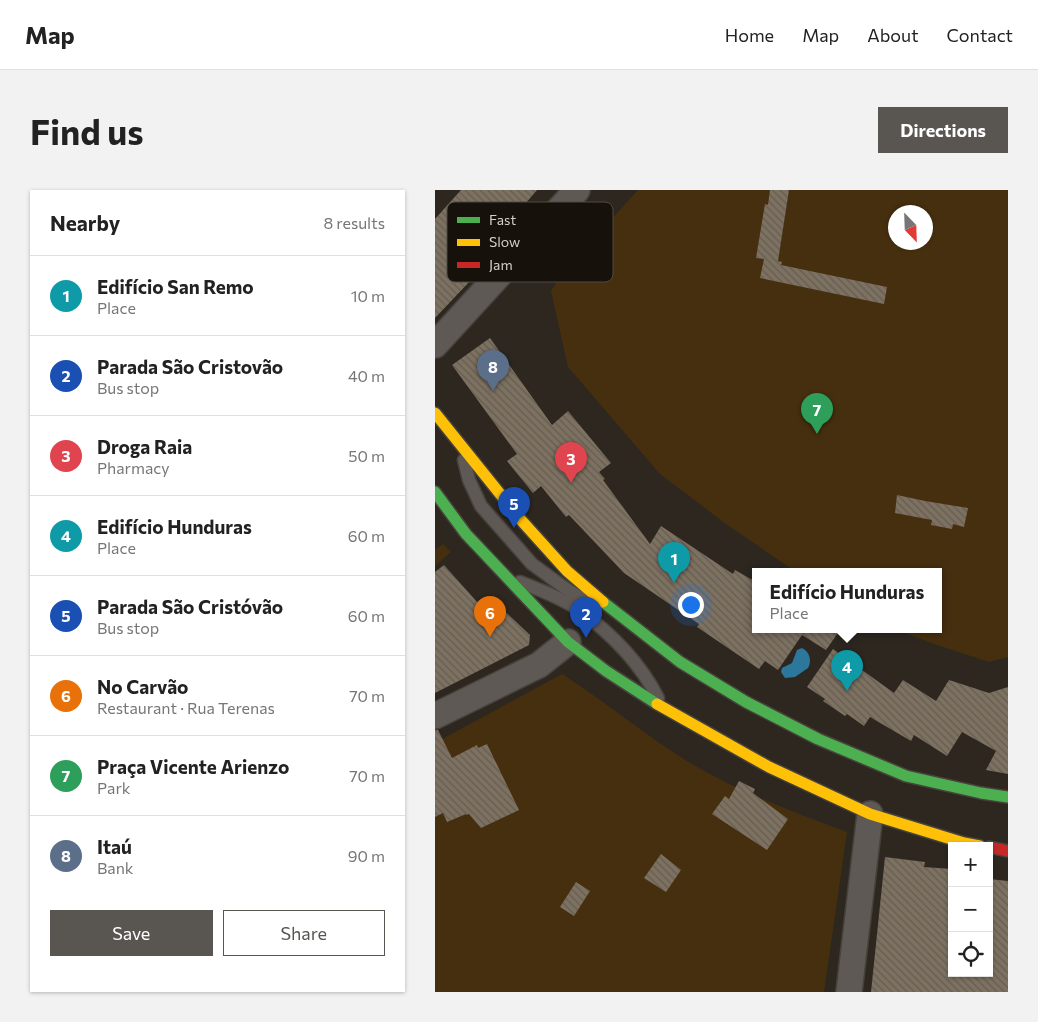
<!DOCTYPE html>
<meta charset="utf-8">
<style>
body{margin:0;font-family:Commissioner,sans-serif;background:#f2f2f2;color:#222}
.controls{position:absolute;right:15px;bottom:15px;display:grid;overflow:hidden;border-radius:0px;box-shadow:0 1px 4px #0004}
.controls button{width:45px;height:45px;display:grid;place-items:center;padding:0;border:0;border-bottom:1px solid #e0e0e0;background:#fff;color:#222;font:25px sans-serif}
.compass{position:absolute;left:453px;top:15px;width:45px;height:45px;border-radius:50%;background:#fff;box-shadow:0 1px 4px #0004;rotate:157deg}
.you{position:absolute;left:255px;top:414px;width:18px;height:18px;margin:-12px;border:4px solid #fff;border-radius:50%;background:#1a73e8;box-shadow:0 0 0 8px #1a73e833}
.badge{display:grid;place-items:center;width:32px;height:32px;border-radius:50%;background:#595652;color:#fff;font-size:16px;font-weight:700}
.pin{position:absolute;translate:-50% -41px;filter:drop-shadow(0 1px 2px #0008)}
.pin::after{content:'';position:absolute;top:26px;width:18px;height:15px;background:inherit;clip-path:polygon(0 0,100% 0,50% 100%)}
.popup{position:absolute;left:317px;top:378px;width:190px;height:65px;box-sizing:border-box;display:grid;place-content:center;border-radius:0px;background:#fff;filter:drop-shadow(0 1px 4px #0005);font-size:16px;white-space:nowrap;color:#767676}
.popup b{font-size:19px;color:#222}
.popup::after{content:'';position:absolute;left:50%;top:100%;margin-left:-10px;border:10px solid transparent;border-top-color:#fff}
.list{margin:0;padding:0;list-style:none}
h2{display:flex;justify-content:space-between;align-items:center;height:65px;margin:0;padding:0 20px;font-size:21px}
h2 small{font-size:16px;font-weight:400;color:#767676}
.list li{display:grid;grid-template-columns:32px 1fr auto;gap:15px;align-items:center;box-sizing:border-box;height:80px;padding:0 20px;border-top:1px solid #e0e0e0}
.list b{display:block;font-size:19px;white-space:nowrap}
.list p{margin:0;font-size:16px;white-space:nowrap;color:#767676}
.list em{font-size:16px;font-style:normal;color:#767676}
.actions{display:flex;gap:10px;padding:15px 20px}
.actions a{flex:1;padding:11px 0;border:1px solid #595652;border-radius:0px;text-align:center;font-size:18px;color:#595652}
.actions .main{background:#595652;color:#fff}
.icon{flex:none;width:28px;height:28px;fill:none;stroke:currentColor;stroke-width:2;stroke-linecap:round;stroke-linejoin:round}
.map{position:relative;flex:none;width:573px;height:802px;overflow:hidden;border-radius:0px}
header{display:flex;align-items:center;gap:30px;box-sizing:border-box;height:70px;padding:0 25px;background:#fff;border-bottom:1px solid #e0e0e0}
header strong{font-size:24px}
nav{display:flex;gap:28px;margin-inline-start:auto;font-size:18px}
.intro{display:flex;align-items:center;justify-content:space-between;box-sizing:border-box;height:120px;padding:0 30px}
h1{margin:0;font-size:35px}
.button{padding:12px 22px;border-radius:0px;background:#595652;color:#fff;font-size:18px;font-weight:700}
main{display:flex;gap:30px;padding:0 30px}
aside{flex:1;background:#fff;border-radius:0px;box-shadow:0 1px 4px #0004}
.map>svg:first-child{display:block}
.green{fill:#462f0f;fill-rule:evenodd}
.water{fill:#2c789d}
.building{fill:url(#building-back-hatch)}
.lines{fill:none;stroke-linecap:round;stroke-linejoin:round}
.lane-casing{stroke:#47423c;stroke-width:15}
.street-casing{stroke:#47423c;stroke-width:28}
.fast-casing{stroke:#47423c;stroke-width:14}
.slow-casing{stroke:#47423c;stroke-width:14}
.jam-casing{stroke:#47423c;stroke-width:14}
.lane{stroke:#5e5954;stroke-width:12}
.street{stroke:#5e5954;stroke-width:25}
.fast{stroke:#4caf50;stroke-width:11}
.slow{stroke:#ffc107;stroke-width:11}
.jam{stroke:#c62828;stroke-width:11}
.key{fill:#16110b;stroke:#504a44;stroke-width:1}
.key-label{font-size:14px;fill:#d7d0c8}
</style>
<header>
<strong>Map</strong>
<nav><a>Home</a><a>Map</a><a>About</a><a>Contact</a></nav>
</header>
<div class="intro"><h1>Find us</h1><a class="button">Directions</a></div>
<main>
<aside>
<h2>Nearby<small>8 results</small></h2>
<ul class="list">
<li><span class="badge" style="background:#0f9aa8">1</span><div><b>Edifício San Remo</b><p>Place</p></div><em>10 m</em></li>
<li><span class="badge" style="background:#1a4fb4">2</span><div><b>Parada São Cristovão</b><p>Bus stop</p></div><em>40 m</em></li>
<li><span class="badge" style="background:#e0444e">3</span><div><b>Droga Raia</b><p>Pharmacy</p></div><em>50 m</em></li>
<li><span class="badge" style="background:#0f9aa8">4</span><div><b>Edifício Hunduras</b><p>Place</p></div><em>60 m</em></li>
<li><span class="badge" style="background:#1a4fb4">5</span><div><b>Parada São Cristóvão</b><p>Bus stop</p></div><em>60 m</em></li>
<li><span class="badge" style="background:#e8710a">6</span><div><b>No Carvão</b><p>Restaurant · Rua Terenas</p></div><em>70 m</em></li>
<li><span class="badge" style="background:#2e9e5b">7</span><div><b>Praça Vicente Arienzo</b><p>Park</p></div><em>70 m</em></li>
<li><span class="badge" style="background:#5c6f8a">8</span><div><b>Itaú</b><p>Bank</p></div><em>90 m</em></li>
</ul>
<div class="actions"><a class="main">Save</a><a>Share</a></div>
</aside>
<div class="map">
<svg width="573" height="802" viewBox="0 0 573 802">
<defs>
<pattern id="building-back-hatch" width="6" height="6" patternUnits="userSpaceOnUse" patternTransform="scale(1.25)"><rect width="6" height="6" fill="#7d7161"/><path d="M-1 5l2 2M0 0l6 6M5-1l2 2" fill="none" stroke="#655d52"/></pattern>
</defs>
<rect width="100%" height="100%" fill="#2d2720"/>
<g class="green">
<path d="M203,0H573V467L554,472L496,453L462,440H503V382H361L291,334L225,284L133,177L116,101L130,80ZM460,22H490V52H460Z"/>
<path d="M8,354L16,362L0,376V360Z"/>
<path d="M127,484C171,512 211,546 255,573C304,602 359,622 412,642L389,802H0V553Z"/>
</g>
<path class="water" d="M367,458C375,462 377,471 373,478L360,487L350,488L346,482L347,478L357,473L362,460Z"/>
<g class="building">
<path d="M26,0H102L78,28L80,30L59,53L65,58L54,70L56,72L39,91L37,89L0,128V29Z"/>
<path d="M335,0H354L343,71L338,70L347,72L346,75L452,97L449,114L325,88L329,69L321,68L330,14L333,15Z"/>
<path d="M55,148L117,235L133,221L176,273L164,282L170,289L168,290L215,354L226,336L298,384L300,380L321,392V440H405L391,460L367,445L343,480L330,471L324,479L262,437L264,434L189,383L134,325L131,327L106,296L98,303L72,271L82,264L17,175Z"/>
<path d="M462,305L490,311L533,318L529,337L518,334L517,339L496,335L497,330L460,323Z"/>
<path d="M9,375L51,422L61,413L95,445L94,455L0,503V382Z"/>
<path d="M398,459L459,503L468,490L501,511L514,490L554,503L573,497V584L551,580L561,561L527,542L512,566L479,545L476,551L435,527L429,536L412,524L410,526L388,511L390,509L372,497Z"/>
<path d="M0,540H3L17,568L42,555L43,558L52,554L84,620L46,638L34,624L31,625V624L12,632L8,623L0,627Z"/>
<path d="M304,591L320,599L318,603L353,629L332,660L277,624L290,606L294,609Z"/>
<path d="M226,664L246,680L231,702L209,688Z"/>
<path d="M450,667L490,672L489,677L517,679V783H554V689L573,691V802H436Z"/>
<path d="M141,692L155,701L139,726L125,717Z"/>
</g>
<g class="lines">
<defs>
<g id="lane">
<path d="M29,270L34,290L46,316L97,374L130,398L151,411"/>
<path d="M85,392C105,400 127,408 144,420C177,444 205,473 223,508"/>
</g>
<g id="street">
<path d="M0,155L142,0"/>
<path d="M0,526L104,475L133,452"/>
<path d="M414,802L435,624"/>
</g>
<g id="fast">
<path d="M0,302L31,344L133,452L171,481L222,514"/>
<path d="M168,412L245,472L311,512L383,549L471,586L546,603L573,607"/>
</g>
<g id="slow">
<path d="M0,223L86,330L132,381L168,412"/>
<path d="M222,514L334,577L435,624L529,653L545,656"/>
</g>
<path id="jam" d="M554,657L573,661"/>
</defs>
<use href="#lane" class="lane-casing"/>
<use href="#street" class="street-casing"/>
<use href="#fast" class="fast-casing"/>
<use href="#slow" class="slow-casing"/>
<use href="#jam" class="jam-casing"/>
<use href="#lane" class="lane"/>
<use href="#street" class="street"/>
<use href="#fast" class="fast"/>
<use href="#slow" class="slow"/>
<use href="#jam" class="jam"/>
</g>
<rect x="12" y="12" width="166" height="80" rx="8" class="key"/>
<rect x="22" y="27" width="23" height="6" fill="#4caf50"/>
<rect x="22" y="49" width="23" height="7" fill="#ffc107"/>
<rect x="22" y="72" width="23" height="6" fill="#c62828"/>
<g class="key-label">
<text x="54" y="35">Fast</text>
<text x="54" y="57">Slow</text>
<text x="54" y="80">Jam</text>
</g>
</svg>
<div class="controls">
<button>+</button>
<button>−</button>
<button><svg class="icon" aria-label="locate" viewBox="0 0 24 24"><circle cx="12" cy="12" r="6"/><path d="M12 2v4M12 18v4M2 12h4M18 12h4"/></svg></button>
</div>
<svg class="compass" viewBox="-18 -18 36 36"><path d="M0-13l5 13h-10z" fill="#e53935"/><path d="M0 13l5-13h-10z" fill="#767676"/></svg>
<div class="you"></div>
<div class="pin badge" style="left:239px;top:393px;background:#0f9aa8">1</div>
<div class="pin badge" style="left:151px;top:448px;background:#1a4fb4">2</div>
<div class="pin badge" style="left:136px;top:293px;background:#e0444e">3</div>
<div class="pin badge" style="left:412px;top:501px;background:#0f9aa8">4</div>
<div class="popup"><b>Edifício Hunduras</b>Place</div>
<div class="pin badge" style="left:79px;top:338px;background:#1a4fb4">5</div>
<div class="pin badge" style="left:55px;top:447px;background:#e8710a">6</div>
<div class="pin badge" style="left:382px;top:244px;background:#2e9e5b">7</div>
<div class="pin badge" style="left:58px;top:201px;background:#5c6f8a">8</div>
</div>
</main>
